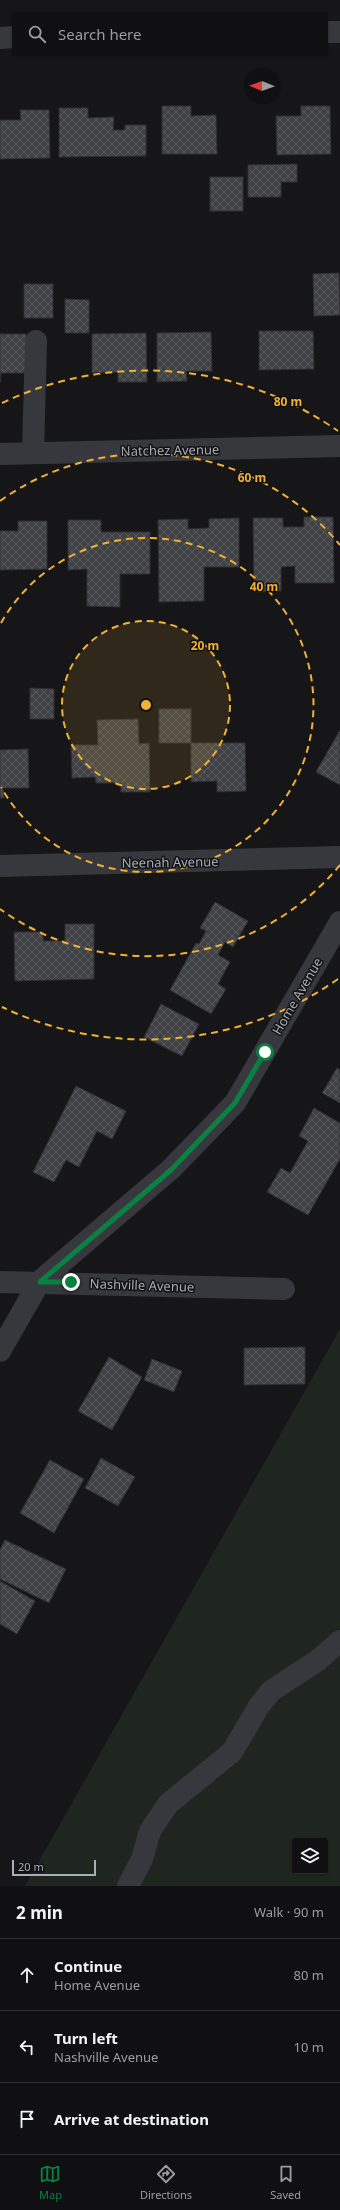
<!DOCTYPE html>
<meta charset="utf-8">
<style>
body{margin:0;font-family:"Noto Sans",sans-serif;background:#19191b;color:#f1f3f6}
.controls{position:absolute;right:12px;bottom:12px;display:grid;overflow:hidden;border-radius:4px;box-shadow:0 1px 3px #0004}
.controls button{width:36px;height:36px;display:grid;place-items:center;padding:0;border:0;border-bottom:1px solid #303032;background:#101012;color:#f1f3f6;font:20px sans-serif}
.compass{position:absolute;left:244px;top:68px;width:36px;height:36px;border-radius:50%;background:#101012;box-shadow:0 1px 3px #0004;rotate:271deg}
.scale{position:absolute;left:12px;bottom:10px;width:84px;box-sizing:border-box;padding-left:4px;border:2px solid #a8adb8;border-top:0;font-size:11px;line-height:14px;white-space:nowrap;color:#a8adb8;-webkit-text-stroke:3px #111113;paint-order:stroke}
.stop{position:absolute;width:12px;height:12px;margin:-9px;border:3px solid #0b8043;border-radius:50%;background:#fff}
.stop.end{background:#0b8043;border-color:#fff;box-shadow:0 1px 4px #0008}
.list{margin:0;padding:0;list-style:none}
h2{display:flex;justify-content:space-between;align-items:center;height:52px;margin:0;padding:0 16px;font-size:17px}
h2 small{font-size:13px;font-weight:400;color:#9c9d9f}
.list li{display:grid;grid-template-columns:26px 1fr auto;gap:12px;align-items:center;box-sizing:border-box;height:72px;padding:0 16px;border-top:1px solid #303032}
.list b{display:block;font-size:15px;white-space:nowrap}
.list p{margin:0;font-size:13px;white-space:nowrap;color:#9c9d9f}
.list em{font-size:13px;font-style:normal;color:#9c9d9f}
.icon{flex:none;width:22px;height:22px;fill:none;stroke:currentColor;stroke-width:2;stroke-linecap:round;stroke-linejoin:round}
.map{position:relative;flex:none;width:340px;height:1886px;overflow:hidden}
.search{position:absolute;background:#101012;box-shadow:0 1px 3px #0004;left:12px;right:12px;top:12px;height:44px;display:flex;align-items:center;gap:10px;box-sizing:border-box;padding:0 14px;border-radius:4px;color:#9c9d9f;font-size:15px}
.sheet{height:268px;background:#101012}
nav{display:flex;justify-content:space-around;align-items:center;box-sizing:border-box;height:56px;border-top:1px solid #303032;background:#101012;font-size:11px;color:#9c9d9f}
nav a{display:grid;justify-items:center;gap:2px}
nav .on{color:#0b8043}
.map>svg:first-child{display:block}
.grass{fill:#1e261f;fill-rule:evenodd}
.building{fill:url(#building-cross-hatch);stroke:#303034}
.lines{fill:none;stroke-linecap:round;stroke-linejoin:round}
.minor{stroke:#37383d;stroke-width:22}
.route{stroke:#0b8043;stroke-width:5}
.ring{fill:none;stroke:#f2b134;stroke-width:2;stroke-dasharray:7 5}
.labels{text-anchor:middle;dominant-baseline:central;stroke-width:3;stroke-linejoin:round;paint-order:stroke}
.street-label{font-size:13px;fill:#a8adb8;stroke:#111113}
.centre{fill:#f2b134;stroke:#111113;stroke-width:2}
.ring-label{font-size:12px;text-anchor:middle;font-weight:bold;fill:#f2b134;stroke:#111113;stroke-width:3;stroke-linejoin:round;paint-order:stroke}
</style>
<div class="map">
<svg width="340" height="1886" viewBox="0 0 340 1886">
<defs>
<pattern id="building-cross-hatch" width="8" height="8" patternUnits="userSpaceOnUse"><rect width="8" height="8" fill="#404145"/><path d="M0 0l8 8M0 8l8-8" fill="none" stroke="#595a5e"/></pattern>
</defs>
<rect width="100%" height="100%" fill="#161618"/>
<path class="grass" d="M340,1329V1886H25ZM295,1841H325V1871H295Z"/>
<g class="building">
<path d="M162,106H191V116L216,115L217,154H162Z"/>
<path d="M301,106H330L331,154L277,155L276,116H301Z"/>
<path d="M59,108H88V118L114,117L113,130H125V125H146V156L59,157Z"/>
<path d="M20,110H49L50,158L0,159V120H21Z"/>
<path d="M297,164V182H281V197H248V165Z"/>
<rect x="210" y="177" width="33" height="34"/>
<path d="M339,273L340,315L314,316L313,274Z"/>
<rect x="24" y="284" width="29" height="34"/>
<path d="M65,299L89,300V333H65Z"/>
<path d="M259,331H313L314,369L259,370Z"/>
<path d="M211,332L212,371H186L187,381L157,382V333Z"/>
<path d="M146,333L147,382H118V372L92,373V334Z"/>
<path d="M0,334H26V373H1L0,383Z"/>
<path d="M304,517H333L334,583H295V566L281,567V591L254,592L253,518H283V527H304Z"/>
<path d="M239,518V567H204V601L159,602L158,520L188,519V529L209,528V519Z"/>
<path d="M68,520H101V532H150V574H120V607L87,606V569L68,570Z"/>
<path d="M18,521H47V569L0,570V531H18Z"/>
<path d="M30,688L54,689V719H30Z"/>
<rect x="159" y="709" width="32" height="34"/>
<path d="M138,719L139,744L149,743L150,792H121V783H96L95,777L72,778L71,745H98L97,720Z"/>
<path d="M340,730V785L316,772Z"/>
<path d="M191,743H245L246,791L217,792V781L191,782Z"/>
<path d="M28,749L29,788H3L4,798H0V750Z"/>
<path d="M215,902L248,921L233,947L225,942L218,955L230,962L218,984L226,989L211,1014L170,990L196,943L199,944L206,931L200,928Z"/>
<path d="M65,924H94V979L15,981L14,932H43V941H65Z"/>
<path d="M161,1004L199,1024L182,1056L144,1037Z"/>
<path d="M337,1068L340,1070V1103L322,1093Z"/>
<path d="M76,1086L126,1111L112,1139L97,1131L79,1167L66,1160L54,1182L33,1172Z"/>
<path d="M314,1108L340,1123V1159L308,1215L267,1192L281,1168L290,1173L308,1141L299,1136Z"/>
<path d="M305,1347V1384L244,1385V1348Z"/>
<path d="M109,1357L142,1377L112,1430L78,1411Z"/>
<path d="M152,1359L182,1371L174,1392L144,1380Z"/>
<path d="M101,1458L135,1477L118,1506L85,1488Z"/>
<path d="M50,1460L84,1479L54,1533L20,1513Z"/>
<path d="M5,1540L66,1569L49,1603L0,1579V1550Z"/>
<path d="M0,1581L35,1601L17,1634L0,1624Z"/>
</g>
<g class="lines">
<g class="minor">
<path d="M326,32H340"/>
<path d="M0,38L14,37"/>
<path d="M33,453L36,341"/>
<path d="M0,454L340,446"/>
<path d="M0,866L340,857"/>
<path d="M0,1282L284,1289"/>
<path d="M0,1351L40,1281L171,1169L235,1103L340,922"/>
<path d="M128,1886L142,1859L150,1831L168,1804L232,1752L259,1706L271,1691L317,1661L340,1641"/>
</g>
</g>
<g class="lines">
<path class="route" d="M71,1282H40L171,1170L235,1103L265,1052"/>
</g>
<circle cx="146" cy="705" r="84" fill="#f2b134" fill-opacity=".12"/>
<g class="ring">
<circle cx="146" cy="705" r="84"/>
<path d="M1 623A167 167 0 1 1 1 787"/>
<path d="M340 865A251 251 0 0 1 0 909M0 501A251 251 0 0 1 340 545"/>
<path d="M338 979A335 335 0 0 1 2 1007M2 403A335 335 0 0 1 338 431"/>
</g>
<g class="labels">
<g class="street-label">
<text transform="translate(170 450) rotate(-1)">Natchez Avenue</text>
<text transform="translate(170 862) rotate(-1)">Neenah Avenue</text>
<text transform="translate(297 996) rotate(-60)">Home Avenue</text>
<text transform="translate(142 1285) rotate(2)">Nashville Avenue</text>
</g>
</g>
<circle cx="146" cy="705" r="6" class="centre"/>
<g class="ring-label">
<text x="288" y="406">80 m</text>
<text x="252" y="482">60 m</text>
<text x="264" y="591">40 m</text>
<text x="205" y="650">20 m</text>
</g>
</svg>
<div class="controls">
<button><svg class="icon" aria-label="layers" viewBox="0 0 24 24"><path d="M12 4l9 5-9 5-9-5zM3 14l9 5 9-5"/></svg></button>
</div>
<svg class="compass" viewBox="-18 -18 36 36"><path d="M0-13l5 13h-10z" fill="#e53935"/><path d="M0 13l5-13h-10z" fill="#9c9d9f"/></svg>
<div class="scale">20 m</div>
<div class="stop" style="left:265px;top:1052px"></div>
<div class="stop end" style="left:71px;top:1282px"></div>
<div class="search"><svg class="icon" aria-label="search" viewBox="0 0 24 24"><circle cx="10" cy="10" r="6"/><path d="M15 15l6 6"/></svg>Search here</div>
</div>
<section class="sheet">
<h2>2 min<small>Walk · 90 m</small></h2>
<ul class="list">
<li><svg class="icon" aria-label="ahead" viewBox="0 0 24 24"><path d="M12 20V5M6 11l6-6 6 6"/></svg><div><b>Continue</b><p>Home Avenue</p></div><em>80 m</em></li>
<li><svg class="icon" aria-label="left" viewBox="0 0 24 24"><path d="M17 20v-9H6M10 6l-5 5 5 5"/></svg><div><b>Turn left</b><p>Nashville Avenue</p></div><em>10 m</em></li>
<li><svg class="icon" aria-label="arrive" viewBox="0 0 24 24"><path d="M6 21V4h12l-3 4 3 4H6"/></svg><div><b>Arrive at destination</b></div></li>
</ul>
</section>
<nav>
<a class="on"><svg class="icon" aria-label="map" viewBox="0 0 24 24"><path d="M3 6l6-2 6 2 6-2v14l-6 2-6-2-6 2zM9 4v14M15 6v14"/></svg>Map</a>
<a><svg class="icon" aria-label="directions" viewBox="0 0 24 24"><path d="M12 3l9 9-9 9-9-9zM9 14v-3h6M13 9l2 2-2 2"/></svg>Directions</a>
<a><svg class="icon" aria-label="saved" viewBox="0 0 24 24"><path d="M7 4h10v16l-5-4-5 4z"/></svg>Saved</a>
</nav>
